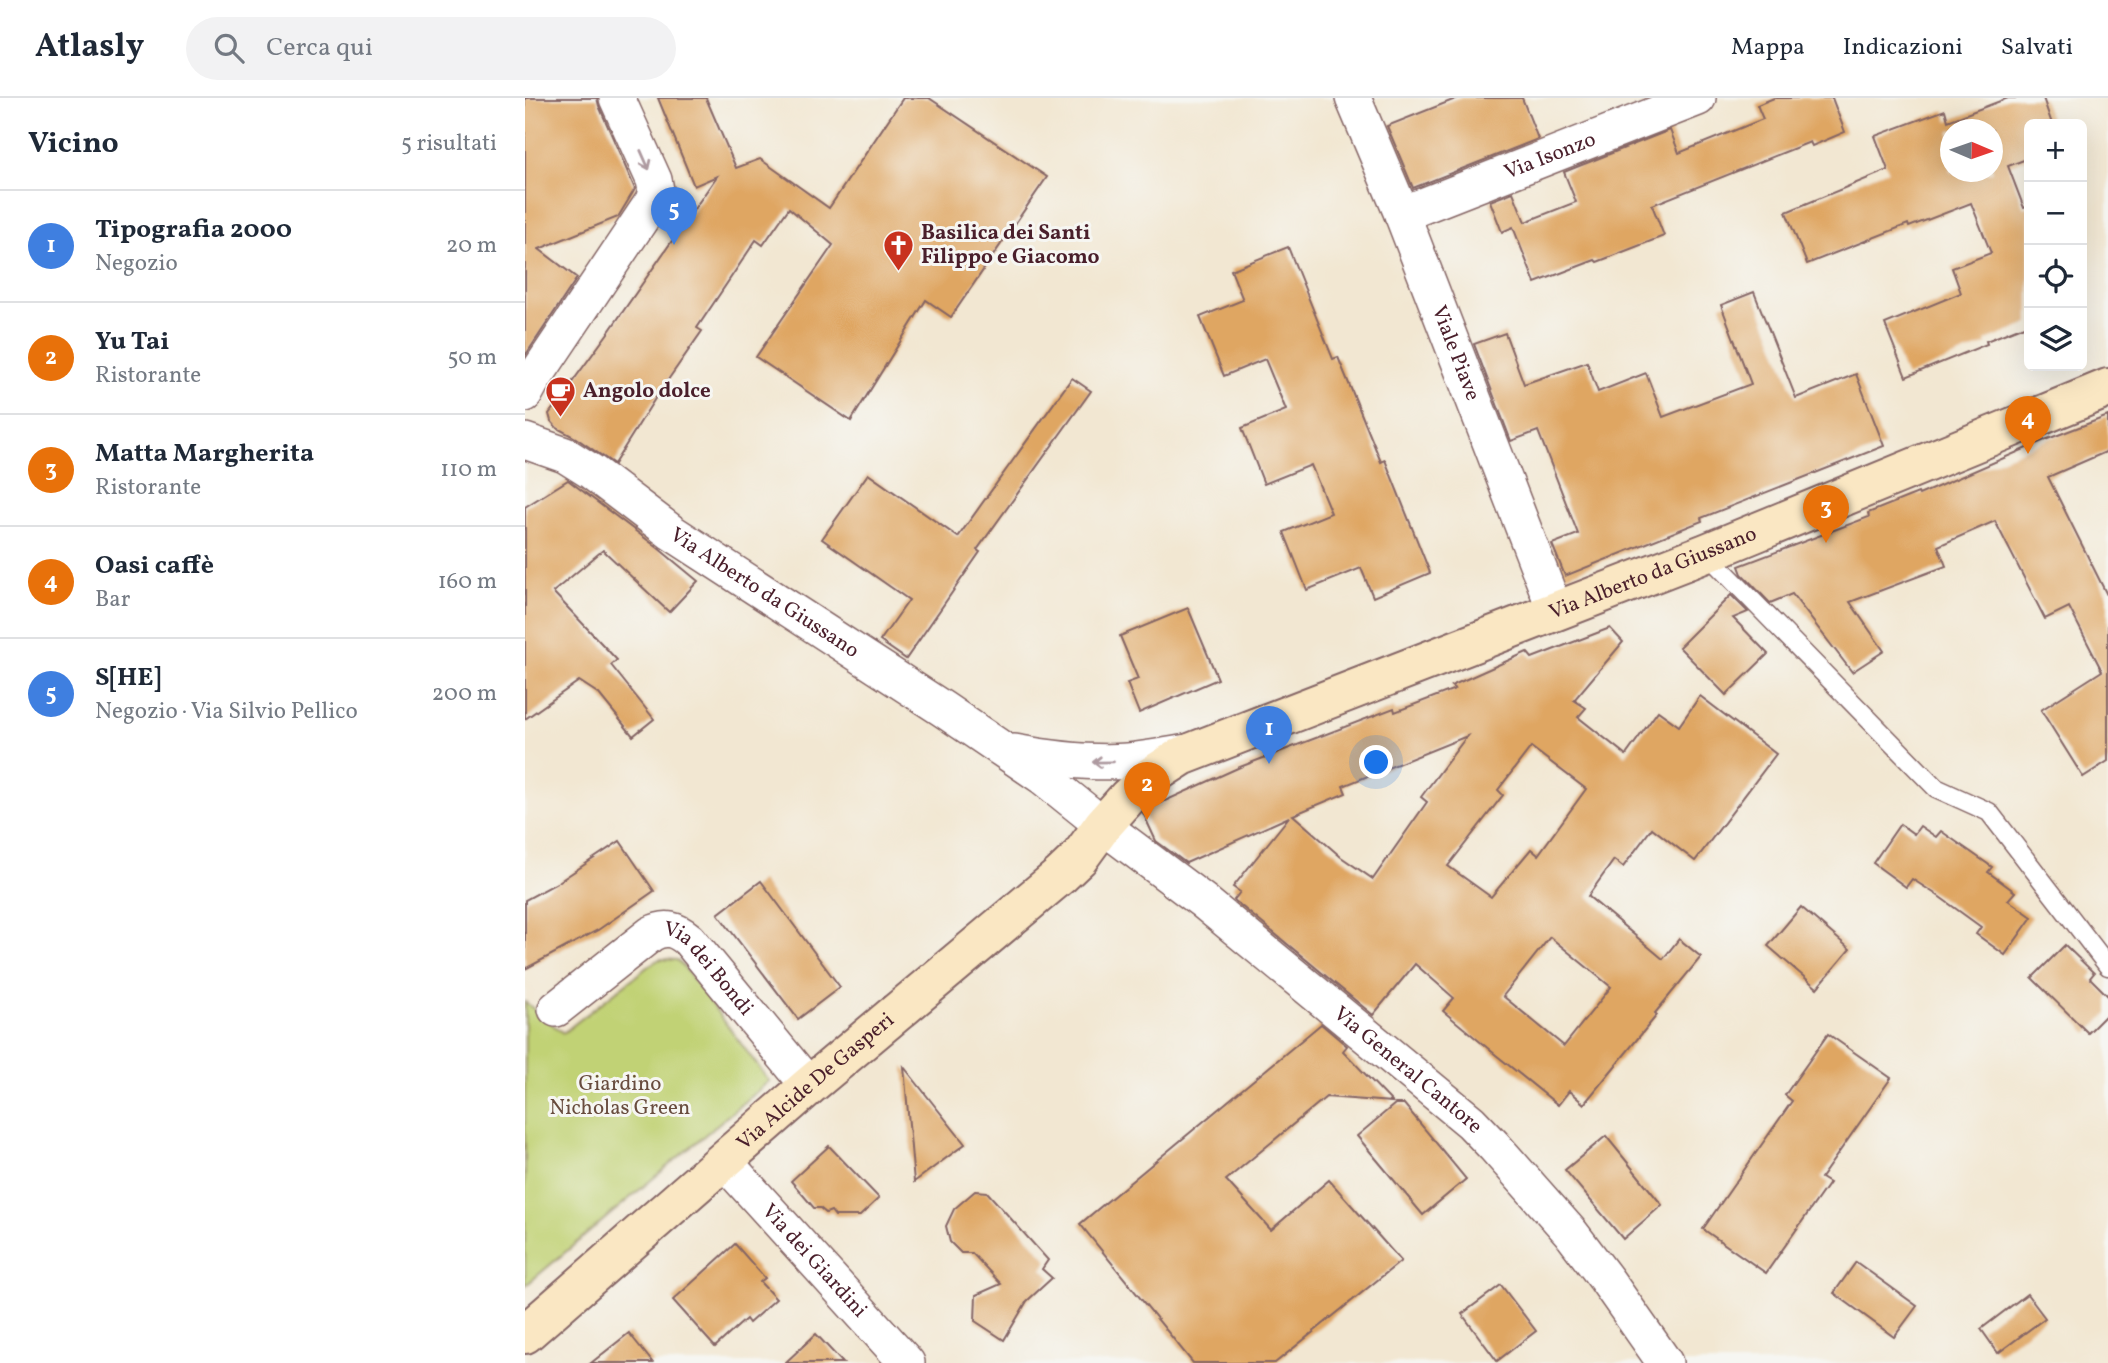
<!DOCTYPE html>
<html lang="it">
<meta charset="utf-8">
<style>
body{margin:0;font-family:Vollkorn,serif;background:#f2f2f3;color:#1f2937}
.controls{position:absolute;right:21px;top:21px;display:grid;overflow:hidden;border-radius:10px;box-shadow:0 7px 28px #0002}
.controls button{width:63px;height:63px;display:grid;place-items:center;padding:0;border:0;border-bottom:2px solid #e0e1e3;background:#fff;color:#1f2937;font:35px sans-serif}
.compass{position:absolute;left:1415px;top:21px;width:63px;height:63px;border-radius:50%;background:#fff;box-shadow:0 7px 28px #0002;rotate:92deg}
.you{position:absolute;left:852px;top:665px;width:24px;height:24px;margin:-18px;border:5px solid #fff;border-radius:50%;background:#1a73e8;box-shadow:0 0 0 10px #1a73e833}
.badge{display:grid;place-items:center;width:46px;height:46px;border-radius:50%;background:#db2777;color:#fff;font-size:23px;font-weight:700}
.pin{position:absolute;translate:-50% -58px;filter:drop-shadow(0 2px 4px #0008)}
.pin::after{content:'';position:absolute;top:37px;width:24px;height:21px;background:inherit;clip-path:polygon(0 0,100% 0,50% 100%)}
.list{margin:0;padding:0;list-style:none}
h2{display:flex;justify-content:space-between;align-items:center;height:91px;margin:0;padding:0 28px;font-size:30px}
h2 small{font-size:23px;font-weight:400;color:#747a83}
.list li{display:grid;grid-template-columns:46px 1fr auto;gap:21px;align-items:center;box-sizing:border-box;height:112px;padding:0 28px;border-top:2px solid #e0e1e3}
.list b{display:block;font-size:26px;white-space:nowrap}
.list p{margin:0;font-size:23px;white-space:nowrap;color:#747a83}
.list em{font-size:23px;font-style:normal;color:#747a83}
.icon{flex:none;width:38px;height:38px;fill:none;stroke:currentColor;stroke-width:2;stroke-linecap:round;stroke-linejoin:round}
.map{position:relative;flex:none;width:1583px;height:1265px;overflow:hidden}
header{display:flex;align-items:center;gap:42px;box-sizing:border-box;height:98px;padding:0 35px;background:#fff;border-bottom:2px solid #e0e1e3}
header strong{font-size:33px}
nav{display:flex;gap:38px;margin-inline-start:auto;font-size:24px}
.search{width:490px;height:63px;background:#f2f2f3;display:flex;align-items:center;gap:18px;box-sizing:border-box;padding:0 24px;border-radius:38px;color:#747a83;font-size:26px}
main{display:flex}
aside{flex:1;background:#fff}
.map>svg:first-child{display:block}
.green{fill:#c1d275;stroke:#867850;stroke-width:2}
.building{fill:#dfa662;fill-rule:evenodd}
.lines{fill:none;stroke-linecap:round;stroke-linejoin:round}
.lane-casing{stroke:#856565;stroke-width:21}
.street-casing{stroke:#856565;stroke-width:38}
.secondary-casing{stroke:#856565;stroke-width:42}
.lane{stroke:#fff;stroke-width:18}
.street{stroke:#fff;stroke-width:35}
.secondary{stroke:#fae7c3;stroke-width:38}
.oneway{stroke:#ae9aa0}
.labels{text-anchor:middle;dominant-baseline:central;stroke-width:6;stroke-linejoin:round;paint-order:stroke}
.street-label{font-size:21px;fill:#4a1f2b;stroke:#f6f6f2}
.poi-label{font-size:21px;font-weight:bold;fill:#4a1f2b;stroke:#f6f6f2;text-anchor:start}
.park-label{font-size:21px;fill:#684c3e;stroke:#f6f6f2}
</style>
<header>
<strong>Atlasly</strong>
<div class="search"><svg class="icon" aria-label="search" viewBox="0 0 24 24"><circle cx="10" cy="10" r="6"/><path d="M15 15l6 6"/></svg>Cerca qui</div>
<nav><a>Mappa</a><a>Indicazioni</a><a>Salvati</a></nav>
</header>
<main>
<aside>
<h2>Vicino<small>5 risultati</small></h2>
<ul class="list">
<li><span class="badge" style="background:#3f7fe0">1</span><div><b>Tipografia 2000</b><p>Negozio</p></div><em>20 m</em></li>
<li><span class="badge" style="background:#e8710a">2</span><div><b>Yu Tai</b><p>Ristorante</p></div><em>50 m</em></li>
<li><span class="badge" style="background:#e8710a">3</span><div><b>Matta Margherita</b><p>Ristorante</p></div><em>110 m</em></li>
<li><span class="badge" style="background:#e8710a">4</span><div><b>Oasi caffè</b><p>Bar</p></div><em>160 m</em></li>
<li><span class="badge" style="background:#3f7fe0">5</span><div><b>S[HE]</b><p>Negozio · Via Silvio Pellico</p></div><em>200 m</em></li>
</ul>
</aside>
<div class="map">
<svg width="1583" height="1265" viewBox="0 0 1583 1265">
<rect width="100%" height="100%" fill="#f6f6f2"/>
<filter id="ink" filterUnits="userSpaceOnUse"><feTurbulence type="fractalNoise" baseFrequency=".0143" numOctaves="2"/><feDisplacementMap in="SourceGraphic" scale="14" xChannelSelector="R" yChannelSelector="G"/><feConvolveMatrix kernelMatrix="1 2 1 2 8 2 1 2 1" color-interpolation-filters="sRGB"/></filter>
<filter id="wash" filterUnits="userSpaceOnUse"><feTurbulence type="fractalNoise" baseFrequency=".00686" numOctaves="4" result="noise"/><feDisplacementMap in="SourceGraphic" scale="28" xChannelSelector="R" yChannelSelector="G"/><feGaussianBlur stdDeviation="1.57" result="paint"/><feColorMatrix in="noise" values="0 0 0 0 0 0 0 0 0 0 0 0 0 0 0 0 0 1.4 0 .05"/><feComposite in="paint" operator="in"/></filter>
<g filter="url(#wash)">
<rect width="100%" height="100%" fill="#f2e7d2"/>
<path class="green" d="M135,861L152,862L158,868L244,983L0,1188V904L38,935L126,866Z"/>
<g id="blocks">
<g class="building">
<path d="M0,0H72L74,8L110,91L93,119L14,151L52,180L0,258Z"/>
<path d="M133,0H181L211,70L235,61L304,110L378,0H404L522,79L426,219L401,202L326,323L231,259L308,147L264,110L238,147L231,142L172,230L177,233L131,299L89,366L51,340L32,330L26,323L24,316L83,235L192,78L169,88Z"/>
<path d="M933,0H997L1013,41L888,90L862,28Z"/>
<path d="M1249,0H1307L1320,34L1287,48L1285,44L1127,107L1139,138L1072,164L1070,162L1010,185L988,129L977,134L965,103L988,94L1000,124L1051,104L1039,74L1145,32L1154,55L1238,21L1232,7Z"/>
<path d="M1483,0H1518L1527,26H1504V60L1483,68L1499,110L1504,108V226L1461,243L1462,246L1381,279L1360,226L1436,195L1427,170L1466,155L1446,105L1384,129L1383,126L1282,166L1261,114L1363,72L1350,38L1420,12L1423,23ZM1425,32H1467V74H1425Z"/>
<path d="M763,149L808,261L813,259L856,364L860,362L905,475L848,499L836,470L782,492L759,434L806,415L786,367L739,386L717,330L761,312L740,261L699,278L675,219L718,202L706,172Z"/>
<path d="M1229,194L1271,300L1331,276L1359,348L1176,420L1177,423L1040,478L1027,446L1053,436L1013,333L986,343L949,246L980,235L999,286L1062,264L1073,294L1121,275L1138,319L1226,286L1196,207Z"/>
<path d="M547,280L566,293L452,452L455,454L381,561L355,543L384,502L297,441L343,376L433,439Z"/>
<path d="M1583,318V353L1523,379L1583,499V663L1558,679L1516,612L1577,573L1544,509L1520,521L1470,423L1413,448L1421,468L1325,504L1359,553L1327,574L1267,496L1245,505L1217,476L1214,468L1344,419L1343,415L1393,395L1394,397L1520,342Z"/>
<path d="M43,382L133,450L173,483L144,514L78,452L28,494L92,562L86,567L129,621L108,638L74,596L54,583L0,621V409Z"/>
<path d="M1206,497L1223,514L1208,520L1243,556L1201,597L1154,549Z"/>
<path d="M663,510L693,581L614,615L602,585L613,581L595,538Z"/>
<path d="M1085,530L1098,544L1049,602L1061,610L1053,619L1101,657L1133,613L1154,628L1175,598L1251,656L1170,763L1127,730L1098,769L1089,762L1063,798L1138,861L1154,841L1176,859L1130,915L1132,917L1059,1006L1044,993L1033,1007L971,957L918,913L929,900L890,866L848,917L709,802L715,794L708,789L764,719L661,765L631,743L618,715L622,711L715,669L869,610L870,614L930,591L926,588L1002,554L1007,560ZM942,638L896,699L902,704L848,781L816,759L768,717L821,695L818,688ZM1006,649L1061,691L1013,757L1006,751L966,799L923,768L978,697L973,692ZM1025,839L1086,889L1039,948L978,898Z"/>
<path d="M1375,726L1389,736L1395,728L1411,739L1416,733L1467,769L1463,774L1490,794L1483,802L1507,819L1480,857L1451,836L1456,829L1412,797L1387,781L1381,789L1348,765Z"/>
<path d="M95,743L129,793L73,832L0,871V802L32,785Z"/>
<path d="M236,783L315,889L273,921L193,816Z"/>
<path d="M1276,809L1325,851L1292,890L1243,848Z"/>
<path d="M1540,847L1569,875L1565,880L1583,898V915L1563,935L1507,880Z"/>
<path d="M796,926L822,948L818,953L867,1004L801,999L701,1082L746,1132L804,1082L876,1163L750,1265H668L555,1126Z"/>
<path d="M1303,936L1366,980L1296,1080L1304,1085L1241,1175L1178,1131L1267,1003L1260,997Z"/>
<path d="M379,969L440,1046L389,1084Z"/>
<path d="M870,1006H879L941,1081L898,1117L832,1038Z"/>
<path d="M1081,1038L1137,1107L1098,1141L1040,1072Z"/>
<path d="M304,1048L354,1100L335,1118H310L306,1113L301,1115L295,1110H289L266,1083Z"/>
<path d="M450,1093L462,1094L523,1162L517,1171L527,1180L502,1203L479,1242L450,1223L451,1197L476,1186L447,1155H436L425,1144L421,1128L429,1111Z"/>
<path d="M210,1146L240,1180L235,1184L251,1201L224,1225L221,1221L190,1249L148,1202Z"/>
<path d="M1331,1164L1392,1208L1369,1239L1309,1195Z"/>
<path d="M976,1187L1011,1233L972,1263L937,1216Z"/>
<path d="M1502,1196L1520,1220L1473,1255L1456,1231Z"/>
<path d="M104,1235L128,1265H66Z"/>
<path d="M291,1236L318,1265H260Z"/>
</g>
</g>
</g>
<g filter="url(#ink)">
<use href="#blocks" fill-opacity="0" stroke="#856565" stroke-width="2"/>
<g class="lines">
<defs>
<path id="lane" d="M1181,455L1411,690L1464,714L1583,868"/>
<g id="street">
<path id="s1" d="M828,0L877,116L1030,512"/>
<path id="s2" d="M877,116L1173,0"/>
<path d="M0,296L6,285L128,103L131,92L129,82L92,0"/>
<path id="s3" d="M0,343L40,357L67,374L146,434L418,611L518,679L594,740L678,803L946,1024L969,1048L1046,1135L1081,1181L1140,1265"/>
<path d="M489,654C527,661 565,666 603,663C623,661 643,657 663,654"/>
<path id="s4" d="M31,911L126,836C141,828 151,831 164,842L284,988"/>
<path id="s5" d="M198,1062L382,1265"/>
</g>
<g id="secondary">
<path id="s6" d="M0,1236L284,988L536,777L554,760L578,727L603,699L626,678L657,658L1181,455L1583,290"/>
</g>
</defs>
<use href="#lane" class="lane-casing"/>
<use href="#street" class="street-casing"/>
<use href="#secondary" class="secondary-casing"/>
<use href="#lane" class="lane"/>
<use href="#street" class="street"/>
<use href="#secondary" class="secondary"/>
</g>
<defs><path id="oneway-shaft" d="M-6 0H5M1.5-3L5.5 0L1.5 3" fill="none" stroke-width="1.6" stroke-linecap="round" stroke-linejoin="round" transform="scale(1.75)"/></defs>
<g class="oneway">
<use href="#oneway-shaft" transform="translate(120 62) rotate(66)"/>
<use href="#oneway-shaft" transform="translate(578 664) rotate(179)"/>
</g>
</g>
<defs>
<symbol id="church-pin" viewBox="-11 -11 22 30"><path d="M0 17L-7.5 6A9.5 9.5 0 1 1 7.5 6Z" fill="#c8321e" stroke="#f6f6f2"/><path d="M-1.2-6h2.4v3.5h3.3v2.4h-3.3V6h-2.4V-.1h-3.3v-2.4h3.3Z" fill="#fff"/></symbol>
<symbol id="cafe-pin" viewBox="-11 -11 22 30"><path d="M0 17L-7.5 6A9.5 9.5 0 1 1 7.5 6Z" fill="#c8321e" stroke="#f6f6f2"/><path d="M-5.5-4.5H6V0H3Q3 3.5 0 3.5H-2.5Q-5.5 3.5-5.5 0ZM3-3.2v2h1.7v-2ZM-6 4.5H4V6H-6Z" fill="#fff"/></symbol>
</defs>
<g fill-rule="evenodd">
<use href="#church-pin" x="356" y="130" width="35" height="47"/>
<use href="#cafe-pin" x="18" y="276" width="35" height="47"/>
</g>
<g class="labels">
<g class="street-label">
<text stroke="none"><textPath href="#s2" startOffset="159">Via Isonzo</textPath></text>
<text stroke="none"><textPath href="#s1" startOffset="275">Viale Piave</textPath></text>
<text stroke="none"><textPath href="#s6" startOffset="1382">Via Alberto da Giussano</textPath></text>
<text stroke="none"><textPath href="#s3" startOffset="285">Via Alberto da Giussano</textPath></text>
<text stroke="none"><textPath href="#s4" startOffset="196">Via dei Bondi</textPath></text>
<text stroke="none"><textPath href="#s3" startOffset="1087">Via General Cantore</textPath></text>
<text stroke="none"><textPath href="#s6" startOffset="385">Via Alcide De Gasperi</textPath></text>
<text stroke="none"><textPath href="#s5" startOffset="136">Via dei Giardini</textPath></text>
</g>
<g class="poi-label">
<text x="396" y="135">Basilica dei Santi<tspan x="396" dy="24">Filippo e Giacomo</tspan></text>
<text x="58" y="293">Angolo dolce</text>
</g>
<g class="park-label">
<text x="95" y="986">Giardino<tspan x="95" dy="24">Nicholas Green</tspan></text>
</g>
</g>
</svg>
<div class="controls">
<button>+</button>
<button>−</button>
<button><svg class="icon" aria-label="locate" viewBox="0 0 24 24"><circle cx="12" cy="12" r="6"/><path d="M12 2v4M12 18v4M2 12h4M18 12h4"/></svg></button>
<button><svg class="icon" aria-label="layers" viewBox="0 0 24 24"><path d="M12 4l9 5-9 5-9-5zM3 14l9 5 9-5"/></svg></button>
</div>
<svg class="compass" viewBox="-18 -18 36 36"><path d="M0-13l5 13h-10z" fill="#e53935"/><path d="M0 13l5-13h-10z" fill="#747a83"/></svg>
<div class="you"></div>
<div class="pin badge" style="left:744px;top:666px;background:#3f7fe0">1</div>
<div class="pin badge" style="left:622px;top:722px;background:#e8710a">2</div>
<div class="pin badge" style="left:1301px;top:445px;background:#e8710a">3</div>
<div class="pin badge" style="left:1503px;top:356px;background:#e8710a">4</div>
<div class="pin badge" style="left:149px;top:147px;background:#3f7fe0">5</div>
</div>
</main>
